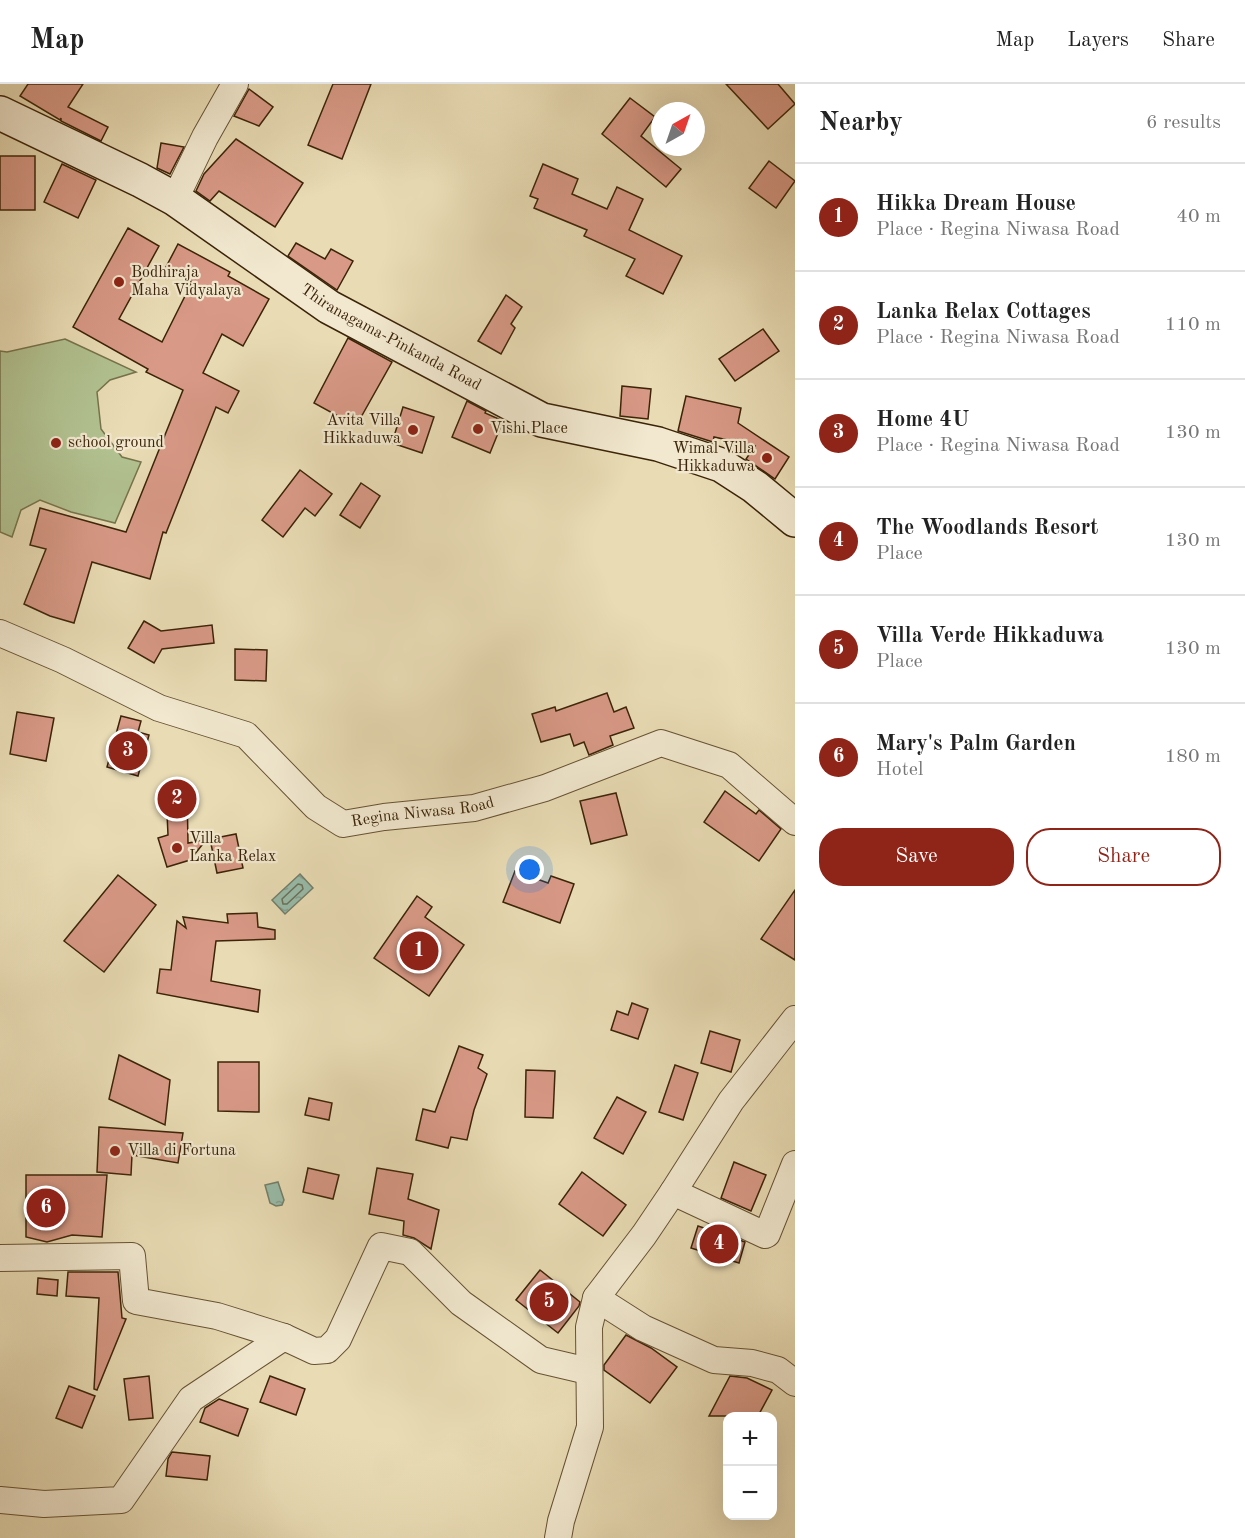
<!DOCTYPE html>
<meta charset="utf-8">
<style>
body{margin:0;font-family:"Old Standard TT",serif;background:#f6f6f6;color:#222}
.controls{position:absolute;right:18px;bottom:18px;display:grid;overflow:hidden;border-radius:12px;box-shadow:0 6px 24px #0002}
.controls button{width:54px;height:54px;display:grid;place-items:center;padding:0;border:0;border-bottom:2px solid #e0e0e0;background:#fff;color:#222;font:30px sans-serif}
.compass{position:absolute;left:651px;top:18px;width:54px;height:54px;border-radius:50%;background:#fff;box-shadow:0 6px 24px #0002;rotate:40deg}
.you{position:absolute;left:530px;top:786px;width:21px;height:21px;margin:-15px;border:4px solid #fff;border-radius:50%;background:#1a73e8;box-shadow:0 0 0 9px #1a73e833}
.badge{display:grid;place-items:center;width:39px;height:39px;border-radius:50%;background:#8f2418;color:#fff;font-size:20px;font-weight:700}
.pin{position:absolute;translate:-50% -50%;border:3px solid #fff;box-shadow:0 2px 6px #0006}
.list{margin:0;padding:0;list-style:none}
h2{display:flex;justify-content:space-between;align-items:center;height:78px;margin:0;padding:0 24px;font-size:26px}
h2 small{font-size:20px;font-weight:400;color:#767676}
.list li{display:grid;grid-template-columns:39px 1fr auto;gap:18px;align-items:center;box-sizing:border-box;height:108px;padding:0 24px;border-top:2px solid #e0e0e0}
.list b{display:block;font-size:22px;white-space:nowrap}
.list p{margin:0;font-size:20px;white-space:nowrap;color:#767676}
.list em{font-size:20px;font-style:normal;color:#767676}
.actions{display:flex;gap:12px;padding:18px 24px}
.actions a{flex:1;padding:14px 0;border:2px solid #8f2418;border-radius:24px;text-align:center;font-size:21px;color:#8f2418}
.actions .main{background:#8f2418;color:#fff}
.map{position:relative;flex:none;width:795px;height:1454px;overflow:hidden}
header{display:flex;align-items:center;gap:36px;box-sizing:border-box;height:84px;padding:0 30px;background:#fff;border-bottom:2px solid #e0e0e0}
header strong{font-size:28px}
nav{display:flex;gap:33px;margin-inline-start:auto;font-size:21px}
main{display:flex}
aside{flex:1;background:#fff}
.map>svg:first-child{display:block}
.green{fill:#b2c291;stroke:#77734c;stroke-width:1.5}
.water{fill:url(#water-ripples);stroke:#737f69;stroke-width:1.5}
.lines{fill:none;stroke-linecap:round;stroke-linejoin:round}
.shore{stroke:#6a7059;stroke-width:1.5}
.building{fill:#d89986;stroke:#3c2408;stroke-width:1.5}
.street-casing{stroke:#675233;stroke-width:28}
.secondary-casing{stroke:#3c2408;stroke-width:36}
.street{stroke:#f1e8cf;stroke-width:26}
.secondary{stroke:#f1e8cf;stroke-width:33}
.poi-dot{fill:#8f2418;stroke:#f1e8cf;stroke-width:2}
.labels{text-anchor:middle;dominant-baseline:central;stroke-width:4.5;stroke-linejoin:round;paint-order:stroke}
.poi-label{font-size:16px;fill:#3c2408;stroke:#f1e8cf;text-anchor:start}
.street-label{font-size:16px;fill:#3c2408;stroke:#f1e8cf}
</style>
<header>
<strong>Map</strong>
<nav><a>Map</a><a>Layers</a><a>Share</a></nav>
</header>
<main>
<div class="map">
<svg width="795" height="1454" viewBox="0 0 795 1454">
<defs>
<pattern id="water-ripples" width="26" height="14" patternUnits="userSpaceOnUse" patternTransform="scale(1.5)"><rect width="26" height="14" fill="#98bcaa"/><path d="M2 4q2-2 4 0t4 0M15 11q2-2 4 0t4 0" fill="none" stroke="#84a191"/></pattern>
</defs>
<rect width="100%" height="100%" fill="#e9dcb5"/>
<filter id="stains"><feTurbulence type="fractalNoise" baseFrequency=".00333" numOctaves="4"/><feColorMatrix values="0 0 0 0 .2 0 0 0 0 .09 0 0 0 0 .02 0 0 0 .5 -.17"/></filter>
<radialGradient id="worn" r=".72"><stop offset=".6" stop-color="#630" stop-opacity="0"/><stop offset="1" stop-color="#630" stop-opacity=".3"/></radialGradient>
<path class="green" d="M65,255L136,288L110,296L97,308L101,345L122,373L141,378L115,439L71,428L40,416L21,426L12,453L0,448V267L7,268Z"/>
<g class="water">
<path d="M300,790L313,804L285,830L272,816Z"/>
<path d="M278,1098L284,1116L282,1121L276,1122L270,1119L265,1101Z"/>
</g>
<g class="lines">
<path class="shore" d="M298,800L302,801L303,805L287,820H283L282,815Z"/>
</g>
<g class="building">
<path d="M28,0H83L68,23L108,43L101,57L61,37V34L60,36L20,12Z"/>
<path d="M333,0H371L342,75L308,61Z"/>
<path d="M726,0H778L795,20L768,45Z"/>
<path d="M249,5L273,23L259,42L234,32Z"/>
<path d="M630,14L655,33L641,52L681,85L666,103L602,50Z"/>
<path d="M236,55L303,99L275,143L219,107L210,117L196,107L204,90Z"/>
<path d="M161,59L184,63L170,90L157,84Z"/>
<rect x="0" y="72" width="35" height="54"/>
<path d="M769,77L795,97L776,124L749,104Z"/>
<path d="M62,80L96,96L78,134L44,118Z"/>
<path d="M543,80L578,95L572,110L607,125L617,103L643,115L629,146L682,172L663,210L626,192L635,175L584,152L587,146L534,124L538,115L530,112Z"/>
<path d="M128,144L159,162L119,235L162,258L192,198L166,183L178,160L230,188L228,192L269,215L243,262L222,250L203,289L239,307L228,329L216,323L166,449L163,448L150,495L92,478L74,539L50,532L24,520L46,465L30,461L40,424L126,448L183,306L146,288L148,285L73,243Z"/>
<path d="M296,159L325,175L331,165L353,177L337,206L288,172Z"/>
<path d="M506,211L522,223L511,240L515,244L501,270L478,257Z"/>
<path d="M763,245L779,267L735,297L719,275Z"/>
<path d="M348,254L392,278L356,342L314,319Z"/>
<path d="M622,302L651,305L648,335L620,332Z"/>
<path d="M686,312L741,324L738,339L789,373L775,395L746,375L755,362L714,353L713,358L678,347Z"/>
<path d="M467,317L486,327L485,329L503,337L490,369L452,353Z"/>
<path d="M403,323L434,333L422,369L392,359Z"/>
<path d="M300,386L332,410L315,432L305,424L283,453L262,436Z"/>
<path d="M361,399L380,412L360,444L340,431Z"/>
<path d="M144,537L161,547L212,541L214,559L162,565L154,579L128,564Z"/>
<path d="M235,565L267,566L266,597L235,596Z"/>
<path d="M607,609L614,628L626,623L634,644L610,652L613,661L589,671L584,658L574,662L570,650L541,658L532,630L555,623L556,627Z"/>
<path d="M17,628L54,634L46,677L10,670Z"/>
<path d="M121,632L141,637L138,648L149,651L138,692L107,683Z"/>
<path d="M187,706L188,759L206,756L190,776L167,783L158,754L168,751L166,707Z"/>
<path d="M725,707L756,730L759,726L781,745L759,777L704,738Z"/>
<path d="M616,709L627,751L591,760L580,717Z"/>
<path d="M236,750L243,784L217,789L210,755Z"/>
<path d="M515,787L548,799L551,792L574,800L560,839L503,818Z"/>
<path d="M118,791L156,821L104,888L64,857Z"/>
<path d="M795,806V876L761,855Z"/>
<path d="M417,812L432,823L425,833L464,861L429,912L374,874Z"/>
<path d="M257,829L258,843L275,846V855L216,857L211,897L260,906L258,928L157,909L160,885L171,886L177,837L186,844L183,833L228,839L227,830Z"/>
<path d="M632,919L648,925L638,955L611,946L617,927L628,931Z"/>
<path d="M710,947L740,956L731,988L701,979Z"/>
<path d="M459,962L483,971L478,984L487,990L474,1026L467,1056L451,1053L448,1064L416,1056L423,1025L435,1028Z"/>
<path d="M119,971L170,996L165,1041L109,1015Z"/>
<path d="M218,978H259V1028L218,1027Z"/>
<path d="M675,981L698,989L683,1036L659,1028Z"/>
<path d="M526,986L555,987L553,1034L525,1033Z"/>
<path d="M617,1013L646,1028L623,1070L594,1054Z"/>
<path d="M309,1014L332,1019L329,1036L305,1031Z"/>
<path d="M99,1043L183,1049L178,1079L132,1071L131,1091L97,1088Z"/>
<path d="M734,1078L766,1091L751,1127L721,1114Z"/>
<path d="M308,1084L339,1091L333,1115L303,1108Z"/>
<path d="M377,1084L413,1090L408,1115L439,1126L431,1165L414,1154L403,1151L404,1137L369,1130Z"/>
<path d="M582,1088L626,1121L603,1152L559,1120Z"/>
<path d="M26,1091H107L102,1153L72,1151L47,1158L26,1153Z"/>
<path d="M698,1142L745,1158L739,1179L691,1164Z"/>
<path d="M540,1186L580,1218L579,1222L558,1249L516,1216Z"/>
<path d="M68,1188H118L122,1234L126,1235L97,1306L94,1305L99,1214L66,1212Z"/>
<path d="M38,1194L58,1196L57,1212L37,1210Z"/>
<path d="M626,1251L651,1264L677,1283L650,1319L604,1286V1281Z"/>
<path d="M149,1292L153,1334L129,1336L124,1295Z"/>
<path d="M270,1292L305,1305L296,1331L260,1318Z"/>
<path d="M730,1292L747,1294L772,1306L758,1332H709Z"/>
<path d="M69,1302L95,1312L82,1344L56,1334Z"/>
<path d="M219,1315L248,1325L238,1352L200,1338L205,1324Z"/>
<path d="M172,1368L210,1372L207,1396L166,1392L168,1375Z"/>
</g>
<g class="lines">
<defs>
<g id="street">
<path d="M175,115L205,53L235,0"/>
<path id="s1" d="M0,549L63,576L159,624L246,651L316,723L343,740L384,733L474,724L545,704L661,659L729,681L795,738"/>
<path d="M673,1108L731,1017L795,935"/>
<path d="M0,1174L132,1172L136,1217L217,1232L284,1253"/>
<path d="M596,1214L643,1244L714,1276L752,1279L778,1286L795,1299"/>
<path d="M0,1416L44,1420L121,1416L191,1315L284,1253L314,1267L327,1266L338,1255L381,1162L410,1168L461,1219L541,1276L588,1287"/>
<path d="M558,1454L561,1437L590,1343L589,1243L596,1214L644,1151L673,1108L765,1151L767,1150L795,1080"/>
</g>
<g id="secondary">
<path id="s2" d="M0,29L140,96L175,115L329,223L542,336L658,360L721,381L755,403L795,436"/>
</g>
</defs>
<use href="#street" class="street-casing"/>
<use href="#secondary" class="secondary-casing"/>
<use href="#street" class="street"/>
<use href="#secondary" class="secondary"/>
</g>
<g class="poi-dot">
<circle cx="119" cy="198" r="6"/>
<circle cx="478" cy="345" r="6"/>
<circle cx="413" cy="346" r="6"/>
<circle cx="56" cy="359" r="6"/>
<circle cx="767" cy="374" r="6"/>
<circle cx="177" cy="764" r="6"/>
<circle cx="115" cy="1067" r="6"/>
</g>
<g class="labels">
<g class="poi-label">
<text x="131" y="189">Bodhiraja<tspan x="131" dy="18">Maha Vidyalaya</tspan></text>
<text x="401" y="337" text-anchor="end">Avita Villa<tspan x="401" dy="18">Hikkaduwa</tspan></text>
<text x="490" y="345">Vishi Place</text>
<text x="68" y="359">school ground</text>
<text x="755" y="365" text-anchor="end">Wimal Villa<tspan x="755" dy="18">Hikkaduwa</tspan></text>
<text x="189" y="755">Villa<tspan x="189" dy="18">Lanka Relax</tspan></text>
<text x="127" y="1067">Villa di Fortuna</text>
</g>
<g class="street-label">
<text stroke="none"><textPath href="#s2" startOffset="452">Thiranagama-Pinkanda Road</textPath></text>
<text stroke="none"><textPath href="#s1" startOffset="480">Regina Niwasa Road</textPath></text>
</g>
</g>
<rect width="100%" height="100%" filter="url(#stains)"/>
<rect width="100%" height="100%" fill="url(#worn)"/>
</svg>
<div class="controls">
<button>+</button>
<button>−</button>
</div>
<svg class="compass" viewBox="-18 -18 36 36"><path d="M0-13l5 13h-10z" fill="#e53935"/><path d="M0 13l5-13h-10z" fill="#767676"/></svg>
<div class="you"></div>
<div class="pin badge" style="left:419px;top:867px">1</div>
<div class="pin badge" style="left:177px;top:715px">2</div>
<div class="pin badge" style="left:128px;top:667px">3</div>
<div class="pin badge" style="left:719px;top:1160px">4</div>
<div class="pin badge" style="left:549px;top:1218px">5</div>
<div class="pin badge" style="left:46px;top:1124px">6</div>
</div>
<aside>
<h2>Nearby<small>6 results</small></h2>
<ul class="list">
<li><span class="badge">1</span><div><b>Hikka Dream House</b><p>Place · Regina Niwasa Road</p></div><em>40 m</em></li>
<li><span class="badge">2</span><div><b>Lanka Relax Cottages</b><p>Place · Regina Niwasa Road</p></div><em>110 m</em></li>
<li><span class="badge">3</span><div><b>Home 4U</b><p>Place · Regina Niwasa Road</p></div><em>130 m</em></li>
<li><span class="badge">4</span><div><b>The Woodlands Resort</b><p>Place</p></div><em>130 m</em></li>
<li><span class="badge">5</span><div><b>Villa Verde Hikkaduwa</b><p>Place</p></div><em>130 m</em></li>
<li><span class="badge">6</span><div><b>Mary's Palm Garden</b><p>Hotel</p></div><em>180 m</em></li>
</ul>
<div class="actions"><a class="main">Save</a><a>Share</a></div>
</aside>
</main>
